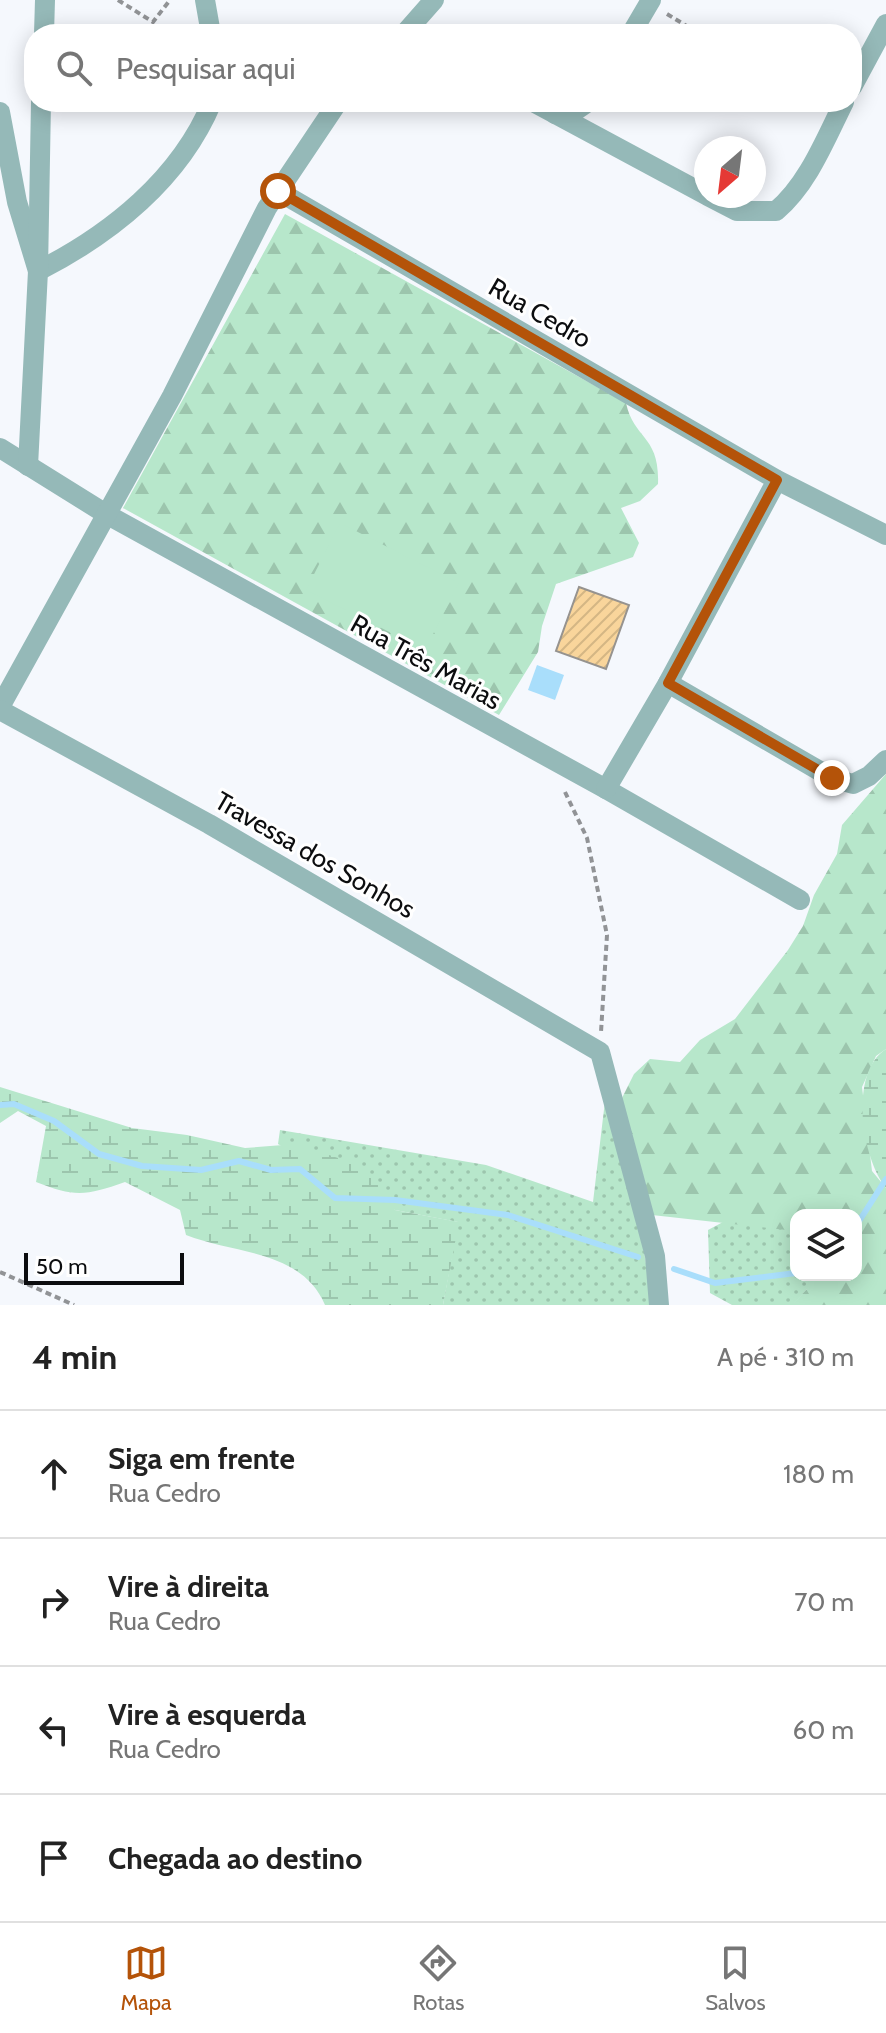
<!DOCTYPE html>
<html lang="pt">
<meta charset="utf-8">
<style>
body{margin:0;font-family:Cabin,sans-serif;background:#f2f2f2;color:#222}
.controls{position:absolute;right:24px;bottom:24px;display:grid;overflow:hidden;border-radius:16px;box-shadow:0 4px 20px #0003}
.controls button{width:72px;height:72px;display:grid;place-items:center;padding:0;border:0;border-bottom:2px solid #e0e0e0;background:#fff;color:#222;font:40px sans-serif}
.compass{position:absolute;left:694px;top:136px;width:72px;height:72px;border-radius:50%;background:#fff;box-shadow:0 4px 20px #0003;rotate:208deg}
.scale{position:absolute;left:24px;bottom:20px;width:160px;box-sizing:border-box;padding-left:8px;border:4px solid #0c0d0f;border-top:0;font-size:22px;line-height:28px;white-space:nowrap;color:#0c0d0f;-webkit-text-stroke:6px #fff;paint-order:stroke}
.stop{position:absolute;width:24px;height:24px;margin:-18px;border:6px solid #b45309;border-radius:50%;background:#fff}
.stop.end{background:#b45309;border-color:#fff;box-shadow:0 2px 8px #0008}
.list{margin:0;padding:0;list-style:none}
h2{display:flex;justify-content:space-between;align-items:center;height:104px;margin:0;padding:0 32px;font-size:34px}
h2 small{font-size:26px;font-weight:400;color:#767676}
.list li{display:grid;grid-template-columns:52px 1fr auto;gap:24px;align-items:center;box-sizing:border-box;height:128px;padding:0 32px;border-top:2px solid #e0e0e0}
.list b{display:block;font-size:30px;white-space:nowrap}
.list p{margin:0;font-size:26px;white-space:nowrap;color:#767676}
.list em{font-size:26px;font-style:normal;color:#767676}
.icon{flex:none;width:44px;height:44px;fill:none;stroke:currentColor;stroke-width:2;stroke-linecap:round;stroke-linejoin:round}
.map{position:relative;flex:none;width:886px;height:1305px;overflow:hidden}
.search{position:absolute;background:#fff;box-shadow:0 4px 20px #0003;left:24px;right:24px;top:24px;height:88px;display:flex;align-items:center;gap:20px;box-sizing:border-box;padding:0 28px;border-radius:32px;color:#767676;font-size:30px}
.sheet{height:616px;background:#fff}
nav{display:flex;justify-content:space-around;align-items:center;box-sizing:border-box;height:112px;border-top:2px solid #e0e0e0;background:#fff;font-size:22px;color:#767676}
nav a{display:grid;justify-items:center;gap:4px}
nav .on{color:#b45309}
.map>svg:first-child{display:block}
.grass{fill:url(#grass-dots)}
.forest{fill:url(#forest-firs)}
.wetland{fill:url(#wetland-marsh)}
.garden{fill:#b7e7cb}
.water{fill:#a9defb}
.lines{fill:none;stroke-linecap:round;stroke-linejoin:round}
.stream{stroke:#a9defb;stroke-width:6}
.building{fill:url(#building-hatch);stroke:#96938f;stroke-width:2}
.path{stroke:#919396;stroke-width:4;stroke-dasharray:6 4;stroke-linecap:butt}
.street{stroke:#95b9b8;stroke-width:20}
.route{stroke:#b45309;stroke-width:10}
.labels{text-anchor:middle;dominant-baseline:central;stroke-width:6;stroke-linejoin:round;paint-order:stroke}
.street-label{font-size:26px;fill:#0c0d0f;stroke:#fff}
</style>
<div class="map">
<svg width="886" height="1305" viewBox="0 0 886 1305">
<defs>
<pattern id="grass-dots" width="8" height="8" patternUnits="userSpaceOnUse" patternTransform="scale(2)"><rect width="8" height="8" fill="#b7e7cb"/><path d="M2 2h.1M6 6h.1" fill="none" stroke="#9cc5ad" stroke-width="1.8" stroke-linecap="round"/></pattern>
<pattern id="forest-firs" width="22" height="20" patternUnits="userSpaceOnUse" patternTransform="scale(2)"><rect width="22" height="20" fill="#b7e7cb"/><path d="M5 1l3.5 6h-7zM16 11l3.5 6h-7z" fill="#9cc5ad"/></pattern>
<pattern id="wetland-marsh" width="20" height="14" patternUnits="userSpaceOnUse" patternTransform="scale(2)"><rect width="20" height="14" fill="#b7e7cb"/><path d="M1 5h8M5 5V1M11 12h8M15 12V8" fill="none" stroke="#9cc5ad"/></pattern>
<pattern id="building-hatch" width="6" height="6" patternUnits="userSpaceOnUse" patternTransform="scale(2)"><rect width="6" height="6" fill="#f9d59b"/><path d="M-1 1l2-2M0 6l6-6M5 7l2-2" fill="none" stroke="#d4b684"/></pattern>
</defs>
<rect width="100%" height="100%" fill="#f5f8fd"/>
<g class="grass">
<path d="M605,1101L639,1222L653,1305H443L458,1222L395,1210L278,1144L280,1130L486,1165L593,1202Z"/>
<path d="M723,1222L795,1229L796,1275H807V1289L793,1305H732L710,1293L708,1230Z"/>
</g>
<g class="forest">
<path d="M285,214L626,403C634,440 660,435 658,484L640,501L621,508L639,543L633,557L556,584L542,626L538,652L499,715L123,508Z"/>
<path d="M886,774V1049L876,1056L862,1087L872,1171L886,1188V1305H792L807,1289V1275H856V1215H796V1231L652,1215L622,1098L634,1074L650,1059L680,1062L700,1040L735,1019L788,950L803,926L814,895L837,854L842,825Z"/>
</g>
<g class="wetland">
<path d="M886,1049V1188C862,1159 848,1073 886,1049Z"/>
<path d="M0,1087L132,1128L187,1135L245,1148L296,1144L353,1163L377,1183L395,1210L459,1222L443,1305H325C302,1250 234,1254 186,1235L180,1210L125,1182C86,1196 74,1197 36,1182L46,1126L18,1111L0,1123Z"/>
</g>
<path class="garden" d="M340,523L459,583L425,650L306,590Z"/>
<path class="water" d="M537,665L564,675L555,700L528,690Z"/>
<g class="lines">
<g class="stream">
<path d="M0,1105L14,1104L54,1121L99,1154L142,1166L201,1170L239,1161L271,1170L300,1169L335,1198L395,1200L508,1215L638,1257"/>
<path d="M856,1226L886,1179"/>
<path d="M674,1269L715,1283L796,1273"/>
</g>
</g>
<path class="building" d="M579,587L629,605L606,669L556,651Z"/>
<g class="lines">
<g class="path">
<path d="M118,0L153,22L170,0"/>
<path d="M667,14L700,34"/>
<path d="M565,792L587,838L607,935L601,1032"/>
<path d="M0,1272L74,1305"/>
</g>
<g class="street">
<path d="M205,0L211,34"/>
<path d="M44,34L45,0"/>
<path d="M404,34L434,0"/>
<path d="M631,34L651,0"/>
<path d="M852,87L886,24"/>
<path d="M533,102L706,195"/>
<path d="M0,112L17,202L38,271C111,234 180,179 212,102"/>
<path d="M555,114L575,111L588,102"/>
<path d="M278,191L777,480L886,535"/>
<path d="M708,196L737,211H776C808,184 825,140 844,102"/>
<path d="M0,448L106,514L606,789L800,900"/>
<path d="M28,466L38,271L41,102"/>
<path d="M668,683L832,778L853,784L869,776L886,760"/>
<path d="M0,707L172,396L267,208L338,102"/>
<path d="M0,710L209,824L600,1052L655,1256L659,1305"/>
<path d="M606,789L668,683L777,480"/>
</g>
</g>
<g class="lines">
<path class="route" d="M278,191L777,480L668,683L832,778"/>
</g>
<g class="labels">
<g class="street-label">
<text transform="translate(540 313) rotate(30)">Rua Cedro</text>
<text transform="translate(426 662) rotate(29)">Rua Três Marias</text>
<text transform="translate(315 855) rotate(30)">Travessa dos Sonhos</text>
</g>
</g>
</svg>
<div class="controls">
<button><svg class="icon" aria-label="layers" viewBox="0 0 24 24"><path d="M12 4l9 5-9 5-9-5zM3 14l9 5 9-5"/></svg></button>
</div>
<svg class="compass" viewBox="-18 -18 36 36"><path d="M0-13l5 13h-10z" fill="#e53935"/><path d="M0 13l5-13h-10z" fill="#767676"/></svg>
<div class="scale">50 m</div>
<div class="stop" style="left:278px;top:191px"></div>
<div class="stop end" style="left:832px;top:778px"></div>
<div class="search"><svg class="icon" aria-label="search" viewBox="0 0 24 24"><circle cx="10" cy="10" r="6"/><path d="M15 15l6 6"/></svg>Pesquisar aqui</div>
</div>
<section class="sheet">
<h2>4 min<small>A pé · 310 m</small></h2>
<ul class="list">
<li><svg class="icon" aria-label="ahead" viewBox="0 0 24 24"><path d="M12 20V5M6 11l6-6 6 6"/></svg><div><b>Siga em frente</b><p>Rua Cedro</p></div><em>180 m</em></li>
<li><svg class="icon" aria-label="right" viewBox="0 0 24 24"><path d="M7 20v-9h11M14 6l5 5-5 5"/></svg><div><b>Vire à direita</b><p>Rua Cedro</p></div><em>70 m</em></li>
<li><svg class="icon" aria-label="left" viewBox="0 0 24 24"><path d="M17 20v-9H6M10 6l-5 5 5 5"/></svg><div><b>Vire à esquerda</b><p>Rua Cedro</p></div><em>60 m</em></li>
<li><svg class="icon" aria-label="arrive" viewBox="0 0 24 24"><path d="M6 21V4h12l-3 4 3 4H6"/></svg><div><b>Chegada ao destino</b></div></li>
</ul>
</section>
<nav>
<a class="on"><svg class="icon" aria-label="map" viewBox="0 0 24 24"><path d="M3 6l6-2 6 2 6-2v14l-6 2-6-2-6 2zM9 4v14M15 6v14"/></svg>Mapa</a>
<a><svg class="icon" aria-label="directions" viewBox="0 0 24 24"><path d="M12 3l9 9-9 9-9-9zM9 14v-3h6M13 9l2 2-2 2"/></svg>Rotas</a>
<a><svg class="icon" aria-label="saved" viewBox="0 0 24 24"><path d="M7 4h10v16l-5-4-5 4z"/></svg>Salvos</a>
</nav>
